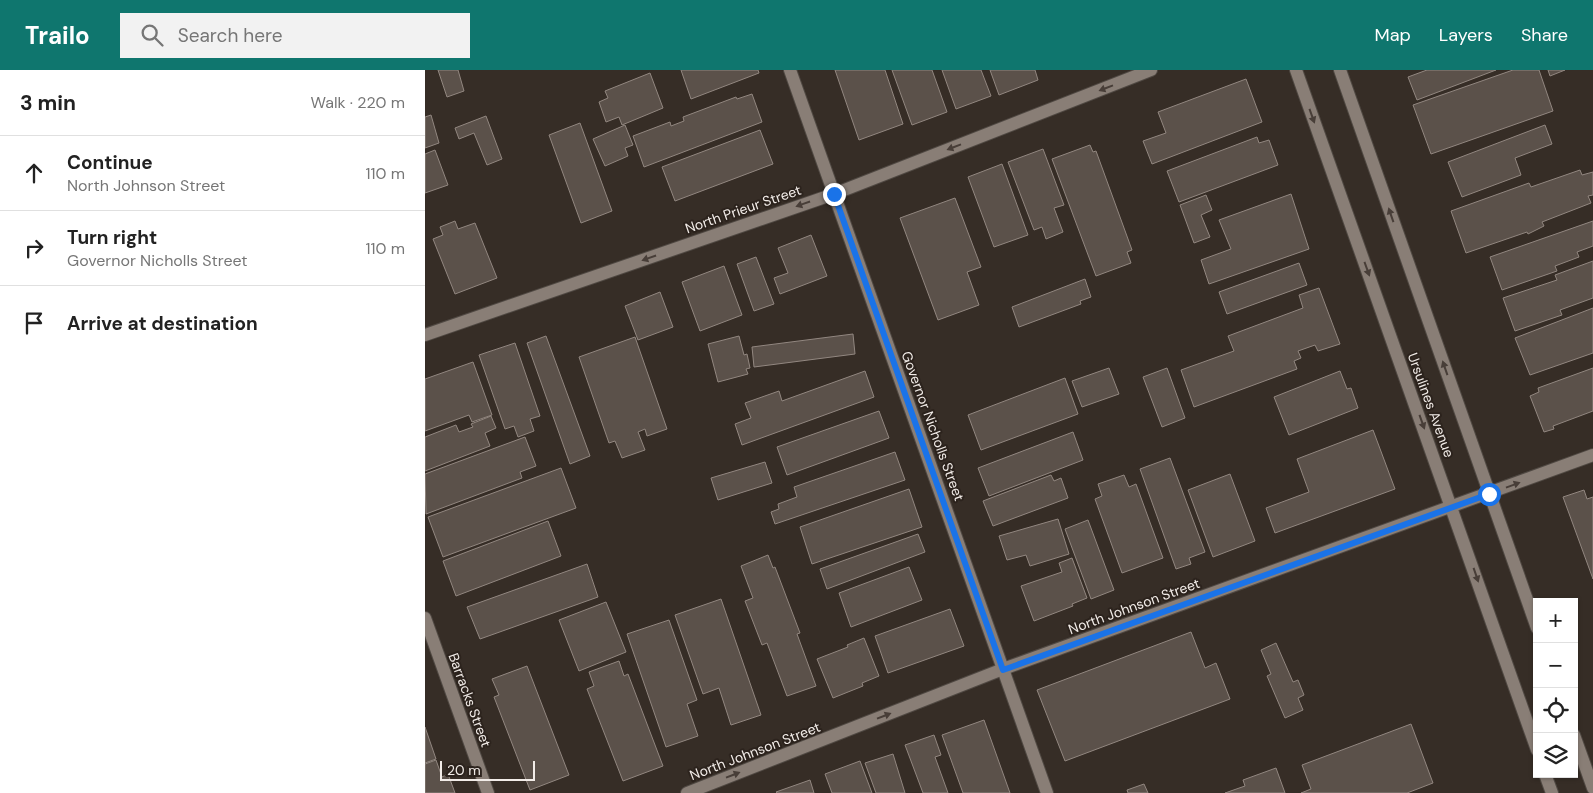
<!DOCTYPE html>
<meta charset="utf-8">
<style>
body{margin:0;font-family:"DM Sans",sans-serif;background:#f2f2f2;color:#222}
.controls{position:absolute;right:15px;bottom:15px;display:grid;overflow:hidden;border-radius:0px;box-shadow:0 1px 4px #0004}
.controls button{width:45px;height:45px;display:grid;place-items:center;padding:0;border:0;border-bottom:1px solid #e0e0e0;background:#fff;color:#222;font:25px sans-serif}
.scale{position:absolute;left:15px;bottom:12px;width:95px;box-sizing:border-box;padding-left:5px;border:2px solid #f2ece8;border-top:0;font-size:14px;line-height:18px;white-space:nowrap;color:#f2ece8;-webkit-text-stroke:4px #2c231d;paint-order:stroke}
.stop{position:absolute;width:15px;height:15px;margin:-11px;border:4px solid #1a73e8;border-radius:50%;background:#fff}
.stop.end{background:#1a73e8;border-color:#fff;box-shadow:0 1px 5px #0008}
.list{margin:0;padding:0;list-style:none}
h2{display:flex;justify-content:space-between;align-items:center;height:65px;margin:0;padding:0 20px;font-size:21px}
h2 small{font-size:16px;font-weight:400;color:#767676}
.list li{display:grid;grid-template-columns:32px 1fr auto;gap:15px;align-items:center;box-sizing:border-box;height:75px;padding:0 20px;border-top:1px solid #e0e0e0}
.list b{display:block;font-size:19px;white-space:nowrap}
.list p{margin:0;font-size:16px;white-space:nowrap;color:#767676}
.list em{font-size:16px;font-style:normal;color:#767676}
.icon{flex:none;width:28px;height:28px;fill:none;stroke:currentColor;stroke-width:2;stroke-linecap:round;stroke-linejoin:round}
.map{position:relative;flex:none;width:1168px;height:723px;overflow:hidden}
header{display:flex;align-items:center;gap:30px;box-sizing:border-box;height:70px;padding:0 25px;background:#0f766e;color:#fff}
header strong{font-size:24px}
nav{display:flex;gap:28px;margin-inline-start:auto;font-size:18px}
.search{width:350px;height:45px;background:#f2f2f2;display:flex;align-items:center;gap:12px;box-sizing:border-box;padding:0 18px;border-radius:0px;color:#767676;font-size:19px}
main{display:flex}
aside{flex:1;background:#fff}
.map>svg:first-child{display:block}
.building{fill:#5b514a;stroke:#928780}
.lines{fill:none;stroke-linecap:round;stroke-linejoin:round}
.minor-casing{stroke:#504943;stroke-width:14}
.minor{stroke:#897e76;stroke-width:12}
.oneway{fill:#483e38}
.route{stroke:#1a73e8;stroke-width:6}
.labels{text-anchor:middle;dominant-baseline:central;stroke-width:4;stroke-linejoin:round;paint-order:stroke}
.street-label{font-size:14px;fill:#f2ece8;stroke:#2c231d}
</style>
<header>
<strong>Trailo</strong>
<div class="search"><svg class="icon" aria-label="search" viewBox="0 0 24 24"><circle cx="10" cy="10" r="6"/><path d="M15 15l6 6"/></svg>Search here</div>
<nav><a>Map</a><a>Layers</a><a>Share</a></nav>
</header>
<main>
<aside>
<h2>3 min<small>Walk · 220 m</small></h2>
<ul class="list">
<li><svg class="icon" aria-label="ahead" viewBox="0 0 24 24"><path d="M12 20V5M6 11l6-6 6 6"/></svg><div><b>Continue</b><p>North Johnson Street</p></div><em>110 m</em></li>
<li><svg class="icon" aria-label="right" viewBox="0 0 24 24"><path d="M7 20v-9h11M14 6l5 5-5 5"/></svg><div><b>Turn right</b><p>Governor Nicholls Street</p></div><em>110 m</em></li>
<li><svg class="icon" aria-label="arrive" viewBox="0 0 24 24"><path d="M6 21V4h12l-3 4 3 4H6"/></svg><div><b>Arrive at destination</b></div></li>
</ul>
</aside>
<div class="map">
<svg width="1168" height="723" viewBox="0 0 1168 723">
<rect width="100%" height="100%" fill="#362d26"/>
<g class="building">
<path d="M13,0H33L39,21L22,27Z"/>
<path d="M256,0H333L334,3L266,29Z"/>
<path d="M410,0H460L478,54L434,70Z"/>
<path d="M467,0H507L522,42L487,55Z"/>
<path d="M517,0H556L566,26L531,39Z"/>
<path d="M565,0H610L613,10L574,25Z"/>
<path d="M1002,0H1071L992,30L983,7Z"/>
<path d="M1088,0H1114L1128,41L1006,84L988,35Z"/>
<path d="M1123,0H1140L1125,6Z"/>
<path d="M225,3L238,38L197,55L194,47L181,52L174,32L183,28L180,21Z"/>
<path d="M821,9L837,52L727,94L718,71L741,63L733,42Z"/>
<path d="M327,24L337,52L219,97L208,66L245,52L246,56L259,51L258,47L311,27L312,29Z"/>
<path d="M6,45L14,73L0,78V47Z"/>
<path d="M61,46L77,89L62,95L49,63L34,69L30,58Z"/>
<path d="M155,53L187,141L156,153L124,65Z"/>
<path d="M200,55L208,75L200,78L203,86L180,96L168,69Z"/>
<path d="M1120,55L1127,74L1090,88L1096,105L1037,127L1023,92Z"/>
<path d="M335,60L348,94L250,131L237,97Z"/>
<path d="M832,67L834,73L844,70L853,95L754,132L742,101Z"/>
<path d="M665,75L668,82L671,81L707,180L702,182L706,193L671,206L627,89Z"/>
<path d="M618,79L639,135L629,138L638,162L621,169L617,157L609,160L583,92Z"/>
<path d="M10,80L23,115L0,123V84Z"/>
<path d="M577,94L603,165L569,177L543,107Z"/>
<path d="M1155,100L1157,105L1168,102V125L1163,126L1166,133L1117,152L1119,156L1103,164L1102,162L1041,183L1026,141L1104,113L1106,117Z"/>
<path d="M866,124L884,179L784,214L776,190L806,179L794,150Z"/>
<path d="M781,125L787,140L776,145L785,167L769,173L755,135Z"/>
<path d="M530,128L556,197L542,202L554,235L513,250L475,148Z"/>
<path d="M30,151L33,159L50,153L72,208L30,224L8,169L18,165L15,157Z"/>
<path d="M1168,151V176L1152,182L1154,187L1130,196L1132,201L1077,220L1065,187Z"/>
<path d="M386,165L402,206L355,224L349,208L363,203L353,178Z"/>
<path d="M331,187L349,234L329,241L312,194Z"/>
<path d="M1168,191V228L1135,240L1137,245L1090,261L1078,228L1132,210L1130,205Z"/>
<path d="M874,193L882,215L802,244L794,222Z"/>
<path d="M299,196L317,245L275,261L257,212Z"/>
<path d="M660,209L666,227L655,231L656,234L594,257L587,237Z"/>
<path d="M894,218L915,274L893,281L890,275L873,281L876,288L869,291L872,299L769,337L756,300L809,281L803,266L878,238L874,225Z"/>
<path d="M235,222L248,257L213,270L200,236Z"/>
<path d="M1168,238V283L1105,305L1090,268Z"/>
<path d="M428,264L430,284L329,297L327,277Z"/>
<path d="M121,266L165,386L145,394L102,273Z"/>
<path d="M314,266L319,285L322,284L325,298L321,299L323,304L293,312L283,274Z"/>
<path d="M210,267L242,359L222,366L220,359L213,362L220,380L197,388L190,371L184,373L154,287Z"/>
<path d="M90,273L115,346L105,349L109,361L93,367L89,356L80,359L54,285Z"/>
<path d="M48,292L67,345L47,352L44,345L0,361V309Z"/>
<path d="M684,298L694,324L657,337L647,311Z"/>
<path d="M742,298L760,348L737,357L718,307Z"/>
<path d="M1168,298V341L1128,356L1129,359L1119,362L1105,326L1114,322L1113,318Z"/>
<path d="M440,301L449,327L317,375L310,354L326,348L320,333L354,321L357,331Z"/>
<path d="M915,301L922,319L926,318L933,338L864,365L849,327Z"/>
<path d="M640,308L653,344L556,380L543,345Z"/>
<path d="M454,341L464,368L362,405L352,377Z"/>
<path d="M66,346L71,358L60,363L65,376L0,401V367L31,355L34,362L48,357L46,354Z"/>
<path d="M948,360L970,419L850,463L841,438L884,422L872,389Z"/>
<path d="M648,362L658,390L564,426L553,398Z"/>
<path d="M100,367L111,396L95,402L97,408L1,444L0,404Z"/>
<path d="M470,382L480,410L350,454L346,442L354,439L353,434L372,427L369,417Z"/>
<path d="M745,388L780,482L764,488L766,494L751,499L715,399Z"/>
<path d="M340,392L347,413L293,430L286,408Z"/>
<path d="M136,398L151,438L18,487L3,447Z"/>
<path d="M805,404L830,471L788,487L763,420Z"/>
<path d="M626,405L629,411L636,408L643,428L568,456L558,431Z"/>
<path d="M699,405L704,417L711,414L738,488L697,503L670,429L677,426L673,414Z"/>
<path d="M484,419L497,457L387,494L375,457Z"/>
<path d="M1159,420L1162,429L1168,427V509L1138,427Z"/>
<path d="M633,449L644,484L605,496L601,485L582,490L574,466Z"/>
<path d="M663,450L689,520L666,529L640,459Z"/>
<path d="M123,451L136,486L31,526L18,491Z"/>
<path d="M493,464L500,482L402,519L395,499Z"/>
<path d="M343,485L348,498L350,497L375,563L372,564L391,616L362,626L342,573L337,575L320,531L328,528L316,496Z"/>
<path d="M647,488L662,528L647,534L648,536L609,551L596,516L637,502L634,493Z"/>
<path d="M162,494L173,527L55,569L42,537Z"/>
<path d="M484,497L497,530L426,557L414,523Z"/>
<path d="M296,529L336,645L306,655L294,618L278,624L250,545Z"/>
<path d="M181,532L201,582L154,601L134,550Z"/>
<path d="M525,539L539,576L463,603L450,566Z"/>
<path d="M244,550L272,630L262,634L273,666L241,677L202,564Z"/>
<path d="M766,562L780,598L791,593L805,629L640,691L612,620Z"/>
<path d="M439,568L454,606L437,613L438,616L408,628L392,589L423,577L422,575Z"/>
<path d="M851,573L868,612L873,610L879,625L873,628L878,640L860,648L842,606L846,604L836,580Z"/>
<path d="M194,591L199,606L203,604L238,696L198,711L162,619L169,616L164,602Z"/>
<path d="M102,596L144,705L105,720L69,627L74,625L67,609Z"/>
<path d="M559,650L585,723H538L517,665Z"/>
<path d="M986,654L1008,713L982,723H876L886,719L877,695Z"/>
<path d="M0,657L11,689L0,693Z"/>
<path d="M509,665L516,685L510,687L523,723H498L480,675Z"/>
<path d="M468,684L480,723H451L440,693Z"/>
<path d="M11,690L17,707L23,704L30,723H0V694Z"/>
<path d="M435,691L447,723H407L400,704Z"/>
<path d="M851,698L860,723H800L820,716L818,710Z"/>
<path d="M385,710L389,723H352L351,722Z"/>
<path d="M719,714L723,723H703L702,720Z"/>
</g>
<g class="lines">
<defs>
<g id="minor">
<path d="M365,0L622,723"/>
<path d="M871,0L1112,680"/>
<path d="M915,0L1112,558"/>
<path d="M0,265L409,124L726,0"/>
<path d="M0,548L63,723"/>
<path d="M1149,665L1168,718"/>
<path d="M1120,704L1127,723"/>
<path d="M262,723L578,599L1168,385"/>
</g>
</defs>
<use href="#minor" class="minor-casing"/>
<use href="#minor" class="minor"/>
</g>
<defs><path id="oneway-solid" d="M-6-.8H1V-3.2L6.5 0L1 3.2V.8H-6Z" transform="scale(1.25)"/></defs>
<g class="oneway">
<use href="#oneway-solid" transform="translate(681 18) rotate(159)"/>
<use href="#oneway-solid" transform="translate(887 46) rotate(70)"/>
<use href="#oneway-solid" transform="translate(529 77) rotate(159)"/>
<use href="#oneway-solid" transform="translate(378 134) rotate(161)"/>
<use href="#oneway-solid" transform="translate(966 145) rotate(-109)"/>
<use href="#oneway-solid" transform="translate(224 188) rotate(161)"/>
<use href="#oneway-solid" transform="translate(942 199) rotate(70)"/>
<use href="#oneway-solid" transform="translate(1020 298) rotate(-109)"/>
<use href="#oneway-solid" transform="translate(997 352) rotate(70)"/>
<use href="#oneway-solid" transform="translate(1088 415) rotate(-20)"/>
<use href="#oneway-solid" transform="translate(1051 505) rotate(71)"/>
<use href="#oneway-solid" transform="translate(459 646) rotate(-21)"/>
<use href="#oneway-solid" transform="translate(308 705) rotate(-21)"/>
</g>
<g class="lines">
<path class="route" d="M409,124L578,600L1064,424"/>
</g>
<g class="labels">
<g class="street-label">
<text transform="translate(318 139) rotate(-19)">North Prieur Street</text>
<text transform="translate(1006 335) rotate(70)">Ursulines Avenue</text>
<text transform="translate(508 356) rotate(70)">Governor Nicholls Street</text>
<text transform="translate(709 536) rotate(-20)">North Johnson Street</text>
<text transform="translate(45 630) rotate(70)">Barracks Street</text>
<text transform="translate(330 681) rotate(-21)">North Johnson Street</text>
</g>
</g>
</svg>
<div class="controls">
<button>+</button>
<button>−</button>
<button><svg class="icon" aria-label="locate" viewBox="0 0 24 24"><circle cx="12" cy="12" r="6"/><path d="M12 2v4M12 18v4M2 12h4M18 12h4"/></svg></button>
<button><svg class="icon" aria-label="layers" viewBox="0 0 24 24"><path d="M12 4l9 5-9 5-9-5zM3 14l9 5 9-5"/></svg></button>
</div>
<div class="scale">20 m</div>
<div class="stop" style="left:1064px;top:424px"></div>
<div class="stop end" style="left:409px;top:124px"></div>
</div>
</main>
